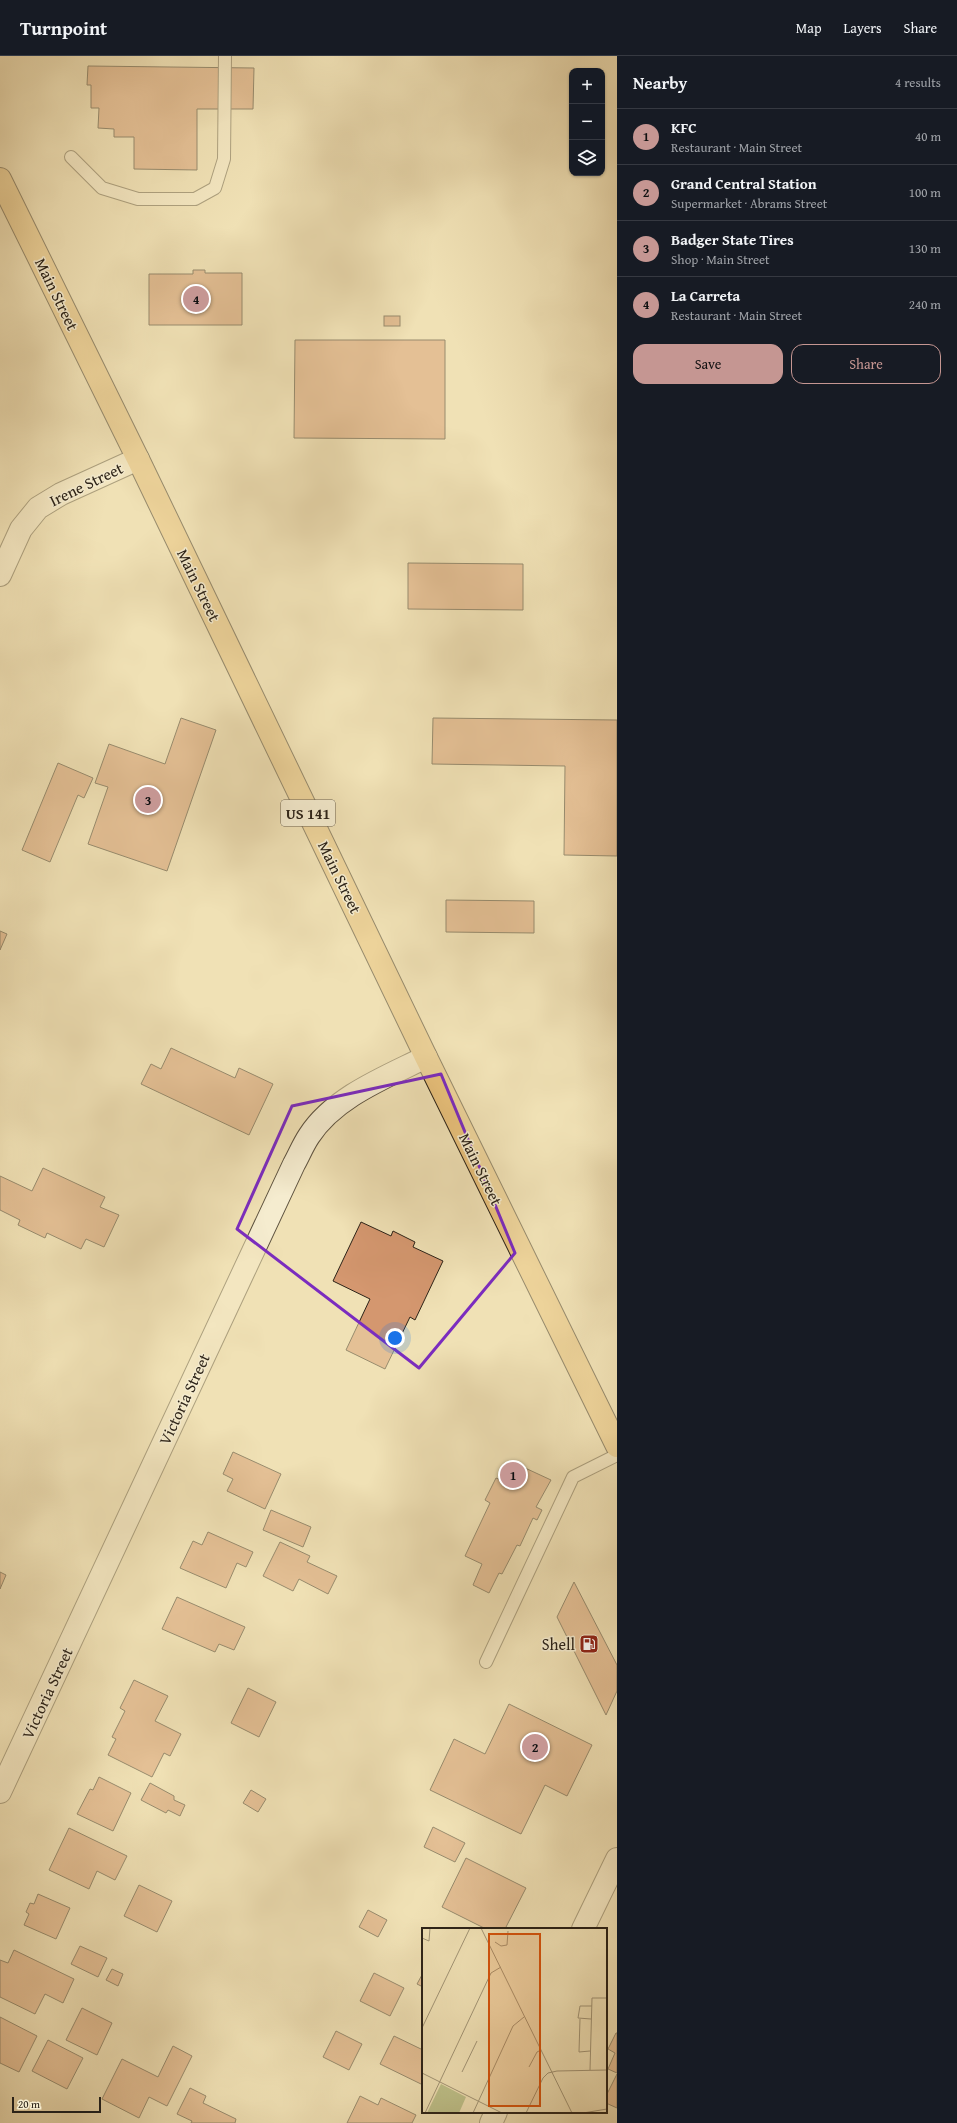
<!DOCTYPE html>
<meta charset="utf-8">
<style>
body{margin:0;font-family:"Gentium Book Plus",serif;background:#242831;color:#f1f3f6}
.controls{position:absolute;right:12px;top:12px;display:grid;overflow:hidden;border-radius:8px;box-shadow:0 1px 3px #0004}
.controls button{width:36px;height:36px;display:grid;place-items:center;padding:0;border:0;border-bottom:1px solid #363941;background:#171b24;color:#f1f3f6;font:20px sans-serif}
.scale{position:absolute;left:12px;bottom:10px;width:89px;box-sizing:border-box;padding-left:4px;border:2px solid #2c2318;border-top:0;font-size:11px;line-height:14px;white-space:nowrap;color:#2c2318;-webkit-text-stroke:3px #f5eccf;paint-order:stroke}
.you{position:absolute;left:395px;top:1282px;width:14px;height:14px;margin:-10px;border:3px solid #fff;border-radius:50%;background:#1a73e8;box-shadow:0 0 0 6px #1a73e833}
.badge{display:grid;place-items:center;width:26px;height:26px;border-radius:50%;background:#c59692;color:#111;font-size:13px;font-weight:700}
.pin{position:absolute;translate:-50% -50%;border:2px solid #fff;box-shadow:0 1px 4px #0006}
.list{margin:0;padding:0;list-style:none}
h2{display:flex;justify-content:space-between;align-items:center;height:52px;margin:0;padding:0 16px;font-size:17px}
h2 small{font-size:13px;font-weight:400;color:#9ea1a6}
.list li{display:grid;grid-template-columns:26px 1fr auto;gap:12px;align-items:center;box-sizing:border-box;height:56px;padding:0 16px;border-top:1px solid #363941}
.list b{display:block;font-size:15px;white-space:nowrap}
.list p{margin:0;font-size:13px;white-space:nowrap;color:#9ea1a6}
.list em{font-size:13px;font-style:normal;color:#9ea1a6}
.actions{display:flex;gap:8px;padding:12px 16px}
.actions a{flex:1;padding:9px 0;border:1px solid #c59692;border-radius:12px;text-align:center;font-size:14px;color:#c59692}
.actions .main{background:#c59692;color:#111}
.icon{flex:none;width:22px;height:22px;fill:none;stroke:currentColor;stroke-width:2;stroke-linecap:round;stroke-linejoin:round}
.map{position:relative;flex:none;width:617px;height:2067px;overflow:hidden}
header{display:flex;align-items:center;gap:24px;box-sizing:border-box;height:56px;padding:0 20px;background:#171b24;border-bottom:1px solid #363941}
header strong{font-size:19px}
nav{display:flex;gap:22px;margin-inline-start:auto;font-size:14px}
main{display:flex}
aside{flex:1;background:#171b24}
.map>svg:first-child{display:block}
.building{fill:#d4976f;stroke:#2c2318}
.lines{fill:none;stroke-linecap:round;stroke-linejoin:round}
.service-casing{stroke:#5d523f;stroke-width:14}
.minor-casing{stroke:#5d523f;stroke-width:24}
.primary-casing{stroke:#2c2318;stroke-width:24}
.service{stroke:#f5eccf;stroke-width:12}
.minor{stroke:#f5eccf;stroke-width:22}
.primary{stroke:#e8c07a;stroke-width:22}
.marked{fill:none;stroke:#7b2cbf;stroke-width:3;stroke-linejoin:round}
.labels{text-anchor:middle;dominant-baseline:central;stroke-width:3;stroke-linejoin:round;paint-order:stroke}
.shield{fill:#f5eccf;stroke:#685f4f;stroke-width:1}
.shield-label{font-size:15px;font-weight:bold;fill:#2c2318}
.street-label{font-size:16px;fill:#2c2318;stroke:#f5eccf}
.poi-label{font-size:16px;fill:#2c2318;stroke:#f5eccf;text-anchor:end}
.inset-road{fill:none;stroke:#a29576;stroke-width:1}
.view{fill:#d5540d;fill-opacity:0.15;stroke:#d5540d;stroke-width:2}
.inset-edge{fill:none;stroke:#2c2318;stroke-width:2}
</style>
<header>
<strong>Turnpoint</strong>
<nav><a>Map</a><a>Layers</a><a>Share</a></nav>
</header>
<main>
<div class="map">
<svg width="617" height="2067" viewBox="0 0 617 2067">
<rect width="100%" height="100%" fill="#f0e1b5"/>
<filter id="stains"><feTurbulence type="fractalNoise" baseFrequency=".005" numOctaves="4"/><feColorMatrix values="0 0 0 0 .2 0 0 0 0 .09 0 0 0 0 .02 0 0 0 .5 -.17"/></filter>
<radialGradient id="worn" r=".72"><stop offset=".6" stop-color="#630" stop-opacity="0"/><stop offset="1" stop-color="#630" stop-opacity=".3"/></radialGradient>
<g class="building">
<path d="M88,10L254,12L253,53H197V114L134,113V81H114V73L98,72L99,52H91V29H87Z"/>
<path d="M193,214H205V217H242V269H149V218H193Z"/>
<rect x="384" y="260" width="16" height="10"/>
<path d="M295,284H445V383L294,382Z"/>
<path d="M408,507L523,508V554L408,553Z"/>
<path d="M181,662L216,674L167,815L88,788L108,731L95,727L109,688L165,708Z"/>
<path d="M433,662L617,664V800L564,799L565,710L432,708Z"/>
<path d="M58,707L93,722L84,742L78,739L50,806L22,794Z"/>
<path d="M446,844L534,845V877L446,876Z"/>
<path d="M0,875L7,878L0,894Z"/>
<path d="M171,992L235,1022L239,1012L273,1028L249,1079L141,1028L151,1008L161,1013Z"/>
<path d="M43,1112L105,1141L100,1151L119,1159L104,1191L86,1183L81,1193L47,1177L45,1182L18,1169L20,1164L0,1154V1120L32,1135Z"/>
<path d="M361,1166L391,1180L393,1175L415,1186L413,1191L443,1205L415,1264L410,1261L385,1313L346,1294L370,1243L333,1225Z"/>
<path d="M233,1396L281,1418L265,1453L227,1435L233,1423L223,1418Z"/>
<path d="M510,1405L551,1424L536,1451L542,1454L537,1464L533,1462L520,1490L517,1489L502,1518L499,1517L489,1537L473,1529L482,1508L465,1500L490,1447L485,1444L496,1422L501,1424Z"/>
<path d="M271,1454L311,1471L303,1491L263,1474Z"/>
<path d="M208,1476L253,1496L246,1511L237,1507L226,1532L180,1512L193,1485L202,1489Z"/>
<path d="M280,1486L310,1500L307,1506L337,1520L328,1538L299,1523L293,1535L263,1520Z"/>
<path d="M0,1516L6,1519L0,1533Z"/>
<path d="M574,1526L617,1609V1635L606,1659L557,1561Z"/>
<path d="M177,1541L245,1571L234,1594L219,1588L215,1596L162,1573Z"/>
<path d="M134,1624L168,1640L155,1665L181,1678L170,1700L164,1697L152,1721L108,1699L116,1683L112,1681L125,1655L120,1652Z"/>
<path d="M248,1632L276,1646L259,1681L231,1667Z"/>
<path d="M509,1648L592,1689L567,1740L545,1729L521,1778L430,1734L454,1683L485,1698Z"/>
<path d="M99,1721L131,1737L113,1775L77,1758L90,1733L93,1734Z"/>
<path d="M150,1727L174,1740V1744L185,1749L180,1760L168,1754L166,1757L141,1744Z"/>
<path d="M251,1734L266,1743L258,1756L243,1747Z"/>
<path d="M433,1771L465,1787L455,1806L424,1791Z"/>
<path d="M69,1772L127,1800L115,1824L97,1815L89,1833L49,1814Z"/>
<path d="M466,1802L526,1832L505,1873H486L442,1851Z"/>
<path d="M139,1829L172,1845L157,1876L124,1860Z"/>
<path d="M38,1838L70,1852L56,1883L24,1869L29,1858L26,1856L30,1847L34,1848Z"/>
<path d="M368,1854L387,1864L378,1881L359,1871Z"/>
<path d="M80,1890L107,1902L98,1921L71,1908Z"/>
<path d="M14,1894L74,1923L63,1947L45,1938L35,1958L0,1941V1904L8,1907Z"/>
<path d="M112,1913L123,1918L118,1930L106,1924Z"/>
<path d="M374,1917L404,1932L390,1960L360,1945Z"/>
<path d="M423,1917V1931L417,1928Z"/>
<path d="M82,1952L112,1967L97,1999L66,1984Z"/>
<path d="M0,1961L37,1980L19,2016L0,2007Z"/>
<path d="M336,1975L362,1988L349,2014L323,2001Z"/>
<path d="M616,1977H617V2017L608,2013L615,1997L608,1993Z"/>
<path d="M394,1980L423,1994V2029L380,2008Z"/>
<path d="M48,1984L83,2002L67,2033L32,2015Z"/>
<path d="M173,1990L192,2000L167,2050L149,2041L139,2062L102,2043L122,2003L158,2021Z"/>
<path d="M617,2018V2052L606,2047V2040Z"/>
<path d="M190,2032L206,2040L203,2047L236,2063L235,2067H191L192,2065L177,2058Z"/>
<path d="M360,2040L378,2049L381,2042L416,2059L412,2067H347Z"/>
</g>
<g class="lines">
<defs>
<g id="service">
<path d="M71,101L102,132L138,143H195L215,132L224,103L225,0"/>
<path d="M486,1606L573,1421L617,1399"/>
</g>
<g id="minor">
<path d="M0,519L21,473L38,452L61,438L138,403"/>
<path d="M0,1736L294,1108C299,1099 303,1089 309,1080C334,1041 386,1021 426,1001"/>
<path d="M583,1873L617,1803"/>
<path d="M491,2067L496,2056"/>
</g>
<path id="primary" d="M0,123L138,403L426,1001L617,1390"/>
</defs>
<use href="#service" class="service-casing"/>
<use href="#minor" class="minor-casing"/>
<use href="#primary" class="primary-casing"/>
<use href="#service" class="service"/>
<use href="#minor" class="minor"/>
<use href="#primary" class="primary"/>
</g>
<path d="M0 0H617V2067H0ZM441,1018L515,1197L419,1312L237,1173L292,1050Z" fill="#f0e1b5" fill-opacity=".55" fill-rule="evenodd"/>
<path class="marked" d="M441,1018L515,1197L419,1312L237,1173L292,1050Z"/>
<defs>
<symbol id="fuel-square" viewBox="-11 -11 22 22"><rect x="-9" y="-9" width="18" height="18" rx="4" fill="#8f2418" stroke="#f5eccf"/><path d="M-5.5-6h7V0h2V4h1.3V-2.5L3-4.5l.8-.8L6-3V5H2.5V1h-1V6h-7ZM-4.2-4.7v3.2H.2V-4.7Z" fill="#fff"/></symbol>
</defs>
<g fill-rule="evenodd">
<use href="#fuel-square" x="578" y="1577" width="22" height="22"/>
</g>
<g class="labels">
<rect class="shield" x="281" y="744" width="54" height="26" rx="3"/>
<g class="shield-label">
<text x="308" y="757">US 141</text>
</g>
<g class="street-label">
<text transform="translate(57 238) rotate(64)">Main Street</text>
<text transform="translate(86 428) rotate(-26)">Irene Street</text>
<text transform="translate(199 529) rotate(64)">Main Street</text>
<text transform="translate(340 821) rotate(64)">Main Street</text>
<text transform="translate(481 1113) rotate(64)">Main Street</text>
<text transform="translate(184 1343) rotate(-65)">Victoria Street</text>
<text transform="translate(47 1637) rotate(-65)">Victoria Street</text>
</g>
<g class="poi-label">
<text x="575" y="1588">Shell</text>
</g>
</g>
<g transform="translate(422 1872)">
<rect width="185" height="185" fill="#f0e1b5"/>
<path d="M19,156L44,169L37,185H5Z" fill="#bec18a"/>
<path class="inset-road" d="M59,0L150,185M0,10L7,13L8,0M73,14L79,18L85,17L86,3M158,91L157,124L168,123M169,91L156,90L158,78H170M0,100L48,0M107,139L115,124L119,122M168,142L170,70H185M40,144L55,113M0,145L80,185M3,185L69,45L79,39M51,185L91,98L102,89M104,185L121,150L126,145L135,143L185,142M161,185L185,181"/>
<path class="view" d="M67,6H118V178H67Z"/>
<rect width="185" height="185" class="inset-edge"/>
</g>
<rect width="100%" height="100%" filter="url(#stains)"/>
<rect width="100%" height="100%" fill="url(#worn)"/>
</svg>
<div class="controls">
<button>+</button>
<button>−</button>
<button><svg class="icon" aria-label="layers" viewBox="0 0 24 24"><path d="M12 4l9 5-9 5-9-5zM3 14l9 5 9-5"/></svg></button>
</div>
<div class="scale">20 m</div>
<div class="you"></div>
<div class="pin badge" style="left:513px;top:1419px">1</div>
<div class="pin badge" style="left:535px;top:1691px">2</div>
<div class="pin badge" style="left:148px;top:744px">3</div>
<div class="pin badge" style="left:196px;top:243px">4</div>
</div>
<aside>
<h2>Nearby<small>4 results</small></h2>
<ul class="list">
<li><span class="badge">1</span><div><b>KFC</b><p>Restaurant · Main Street</p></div><em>40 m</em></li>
<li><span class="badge">2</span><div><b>Grand Central Station</b><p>Supermarket · Abrams Street</p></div><em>100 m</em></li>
<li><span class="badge">3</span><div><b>Badger State Tires</b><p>Shop · Main Street</p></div><em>130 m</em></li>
<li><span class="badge">4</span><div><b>La Carreta</b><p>Restaurant · Main Street</p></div><em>240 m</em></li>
</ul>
<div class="actions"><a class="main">Save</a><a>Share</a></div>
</aside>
</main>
